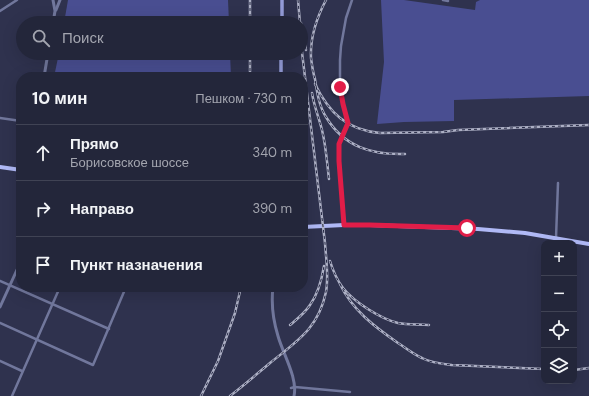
<!DOCTYPE html>
<html lang="ru">
<meta charset="utf-8">
<style>
body{margin:0;font-family:"DM Sans",sans-serif;background:#2b2e42;color:#f1f3f6}
.controls{position:absolute;right:12px;bottom:12px;display:grid;overflow:hidden;border-radius:8px;box-shadow:0 4px 16px #0002}
.controls button{width:36px;height:36px;display:grid;place-items:center;padding:0;border:0;border-bottom:1px solid #404354;background:#23263a;color:#f1f3f6;font:20px sans-serif}
.stop{position:absolute;width:12px;height:12px;margin:-9px;border:3px solid #e11d48;border-radius:50%;background:#fff}
.stop.end{background:#e11d48;border-color:#fff;box-shadow:0 1px 4px #0008}
.list{margin:0;padding:0;list-style:none}
h2{display:flex;justify-content:space-between;align-items:center;height:52px;margin:0;padding:0 16px;font-size:17px}
h2 small{font-size:13px;font-weight:400;color:#a3a5af}
.list li{display:grid;grid-template-columns:26px 1fr auto;gap:12px;align-items:center;box-sizing:border-box;height:56px;padding:0 16px;border-top:1px solid #404354}
.list b{display:block;font-size:15px;white-space:nowrap}
.list p{margin:0;font-size:13px;white-space:nowrap;color:#a3a5af}
.list em{font-size:13px;font-style:normal;color:#a3a5af}
.icon{flex:none;width:22px;height:22px;fill:none;stroke:currentColor;stroke-width:2;stroke-linecap:round;stroke-linejoin:round}
.map{position:relative;flex:none;width:589px;height:396px;overflow:hidden}
.search{position:absolute;background:#23263a;box-shadow:0 4px 16px #0002;left:16px;top:16px;width:292px;height:44px;display:flex;align-items:center;gap:10px;box-sizing:border-box;padding:0 14px;border-radius:22px;color:#a3a5af;font-size:15px}
.panel{position:absolute;background:#23263a;box-shadow:0 4px 16px #0002;left:16px;top:72px;width:292px;height:220px;border-radius:16px}
.map>svg:first-child{display:block}
.green{fill:#494e91}
.lines{fill:none;stroke-linecap:round;stroke-linejoin:round}
.minor{stroke:#71779c;stroke-width:2.5}
.tertiary{stroke:#71779c;stroke-width:3}
.secondary{stroke:#939bd7;stroke-width:3.5}
.primary{stroke:#b0b9f6;stroke-width:4}
.rail-casing{stroke:#adb0c5;stroke-width:2.5}
.rail{stroke:#252843;stroke-width:1;stroke-dasharray:3;stroke-linecap:butt}
.route{stroke:#e11d48;stroke-width:5}
</style>
<div class="map">
<svg width="589" height="396" viewBox="0 0 589 396">
<rect width="100%" height="100%" fill="#2f324e"/>
<g class="green">
<path d="M68,0H228L229,23H64Z"/>
<path d="M381,0H404L475,10L476,2L480,0H589V96L454,100V121L404,122L377,124L384,62Z"/>
<path d="M59,53H230L231,77H54Z"/>
</g>
<g class="lines">
<g class="minor">
<path d="M443,0L448,1"/>
<path d="M0,11L17,0"/>
<path d="M0,118L21,121"/>
<path d="M344,225L339,161V144L348,123L343,105L340,87V60L341,46L346,18L352,0"/>
<path d="M556,238L558,183"/>
<path d="M0,281L109,329"/>
<path d="M0,323L93,365L126,287"/>
<path d="M0,361L22,371"/>
<path d="M291,388L295,387L350,392"/>
<path d="M12,396L60,287"/>
</g>
<g class="tertiary">
<path d="M53,0L55,11L53,23"/>
<path d="M56,10L60,0"/>
<path d="M44,77L48,53"/>
<path d="M273,287C271,304 273,320 278,336C283,354 298,378 294,396"/>
<path d="M0,307L21,261"/>
</g>
<g class="secondary">
<path d="M282,23V0"/>
<path d="M281,77V53"/>
</g>
<g class="primary">
<path d="M0,167L21,170"/>
<path d="M303,227L344,225H370L478,229L525,233L589,244"/>
</g>
<defs>
<g id="rail">
<path d="M298,0L300,23"/>
<path d="M326,0C316,19 310,37 311,58C312,65 313,73 315,79C317,92 319,106 326,117C344,147 372,155 405,154"/>
<path d="M250,23V0"/>
<path d="M301,23L306,50"/>
<path d="M250,77V53"/>
<path d="M315,84C329,113 347,130 380,133L443,132L458,130L589,125"/>
<path d="M312,93C314,106 319,118 322,130C326,146 327,163 329,179"/>
<path d="M303,164L305,139L307,123"/>
<path d="M330,261C333,271 337,280 343,288C354,302 381,319 398,323C408,325 419,324 429,325"/>
<path d="M340,284C352,310 375,327 398,343C406,348 413,354 422,358C431,363 442,364 452,365L544,369"/>
<path d="M290,325C297,319 305,313 310,305C318,294 322,278 324,266"/>
<path d="M574,370L589,368"/>
<path d="M201,396L218,361L235,313L241,287"/>
<path d="M230,396C244,385 257,374 270,363C297,341 318,329 326,292C329,276 326,259 325,243L301,44"/>
</g>
</defs>
<use href="#rail" class="rail-casing"/>
<use href="#rail" class="rail"/>
</g>
<g class="lines">
<path class="route" d="M340,87L343,104L348,123L339,144V161L344,225H370L467,228"/>
</g>
</svg>
<div class="controls">
<button>+</button>
<button>−</button>
<button><svg class="icon" aria-label="locate" viewBox="0 0 24 24"><circle cx="12" cy="12" r="6"/><path d="M12 2v4M12 18v4M2 12h4M18 12h4"/></svg></button>
<button><svg class="icon" aria-label="layers" viewBox="0 0 24 24"><path d="M12 4l9 5-9 5-9-5zM3 14l9 5 9-5"/></svg></button>
</div>
<div class="stop" style="left:467px;top:228px"></div>
<div class="stop end" style="left:340px;top:87px"></div>
<div class="search"><svg class="icon" aria-label="search" viewBox="0 0 24 24"><circle cx="10" cy="10" r="6"/><path d="M15 15l6 6"/></svg>Поиск</div>
<section class="panel">
<h2>10 мин<small>Пешком · 730 m</small></h2>
<ul class="list">
<li><svg class="icon" aria-label="ahead" viewBox="0 0 24 24"><path d="M12 20V5M6 11l6-6 6 6"/></svg><div><b>Прямо</b><p>Борисовское шоссе</p></div><em>340 m</em></li>
<li><svg class="icon" aria-label="right" viewBox="0 0 24 24"><path d="M7 20v-9h11M14 6l5 5-5 5"/></svg><div><b>Направо</b></div><em>390 m</em></li>
<li><svg class="icon" aria-label="arrive" viewBox="0 0 24 24"><path d="M6 21V4h12l-3 4 3 4H6"/></svg><div><b>Пункт назначения</b></div></li>
</ul>
</section>
</div>
